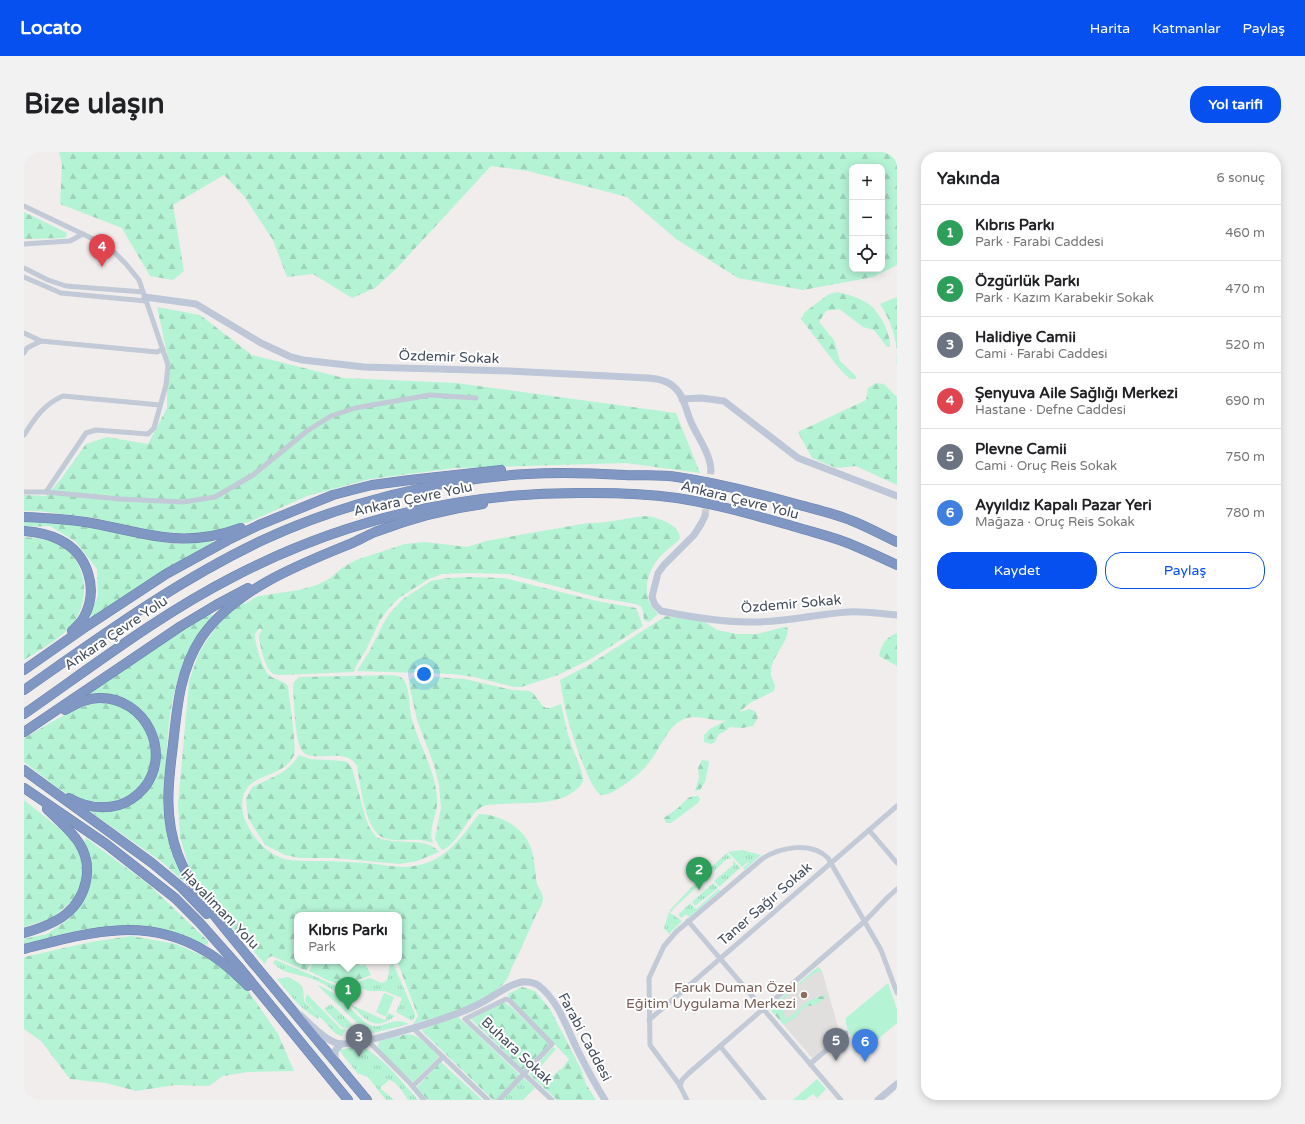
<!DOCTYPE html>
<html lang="tr">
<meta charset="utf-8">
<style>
body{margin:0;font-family:"Varela Round",sans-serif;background:#f2f2f2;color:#202124}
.controls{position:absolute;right:12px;top:12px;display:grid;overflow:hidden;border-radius:8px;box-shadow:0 2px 10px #0003}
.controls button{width:36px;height:36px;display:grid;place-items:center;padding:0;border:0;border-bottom:1px solid #e0e0e0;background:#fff;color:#202124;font:20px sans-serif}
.you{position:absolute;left:400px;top:522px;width:14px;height:14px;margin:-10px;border:3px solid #fff;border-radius:50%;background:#1a73e8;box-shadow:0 0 0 6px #1a73e833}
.badge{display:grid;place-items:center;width:26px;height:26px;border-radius:50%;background:#0650f0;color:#fff;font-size:13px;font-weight:700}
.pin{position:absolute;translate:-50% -33px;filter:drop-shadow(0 1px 2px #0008)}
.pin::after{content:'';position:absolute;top:21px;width:14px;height:12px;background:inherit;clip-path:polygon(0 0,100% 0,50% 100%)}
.popup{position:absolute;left:270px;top:760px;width:108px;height:52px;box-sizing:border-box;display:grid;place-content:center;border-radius:8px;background:#fff;filter:drop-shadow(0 1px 3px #0005);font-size:13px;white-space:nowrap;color:#757577}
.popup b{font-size:15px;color:#202124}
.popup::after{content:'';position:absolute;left:50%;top:100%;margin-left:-8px;border:8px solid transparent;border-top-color:#fff}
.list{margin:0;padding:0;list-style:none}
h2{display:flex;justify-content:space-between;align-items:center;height:52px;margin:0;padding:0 16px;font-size:17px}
h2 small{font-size:13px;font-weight:400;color:#757577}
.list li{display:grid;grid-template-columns:26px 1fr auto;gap:12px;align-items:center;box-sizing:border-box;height:56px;padding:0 16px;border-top:1px solid #e0e0e0}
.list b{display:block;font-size:15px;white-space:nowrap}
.list p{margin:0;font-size:13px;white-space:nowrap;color:#757577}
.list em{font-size:13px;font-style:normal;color:#757577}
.actions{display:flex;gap:8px;padding:12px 16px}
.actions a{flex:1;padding:9px 0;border:1px solid #0650f0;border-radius:16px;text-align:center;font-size:14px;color:#0650f0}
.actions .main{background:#0650f0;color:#fff}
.icon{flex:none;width:22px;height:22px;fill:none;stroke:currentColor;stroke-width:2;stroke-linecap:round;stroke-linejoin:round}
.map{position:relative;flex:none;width:873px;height:948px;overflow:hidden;border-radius:16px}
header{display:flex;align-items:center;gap:24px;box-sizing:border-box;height:56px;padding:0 20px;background:#0650f0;color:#fff}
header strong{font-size:19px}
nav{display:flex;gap:22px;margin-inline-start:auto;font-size:14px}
.intro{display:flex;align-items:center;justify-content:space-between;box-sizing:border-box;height:96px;padding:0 24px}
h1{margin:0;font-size:28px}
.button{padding:10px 18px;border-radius:16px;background:#0650f0;color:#fff;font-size:14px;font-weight:700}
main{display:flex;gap:24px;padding:0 24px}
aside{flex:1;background:#fff;border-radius:16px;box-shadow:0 2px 10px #0003}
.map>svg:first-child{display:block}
.education{fill:#e1dede}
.green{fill:#b5f3d5}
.forest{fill:url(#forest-firs);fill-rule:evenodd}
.park{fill:url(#park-tufts)}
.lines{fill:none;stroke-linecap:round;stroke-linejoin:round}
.secondary-tunnel{stroke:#cdcdcf;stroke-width:7;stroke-dasharray:7 3.5;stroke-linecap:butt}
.highway-casing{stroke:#6a82ad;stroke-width:10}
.street{stroke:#c1cad6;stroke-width:5}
.secondary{stroke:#bdc7d8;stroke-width:7}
.highway{stroke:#7f97c2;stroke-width:9}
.education-dot{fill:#8d6e63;stroke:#fff;stroke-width:1.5}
.labels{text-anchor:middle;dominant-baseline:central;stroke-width:4;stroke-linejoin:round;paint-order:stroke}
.street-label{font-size:14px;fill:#434d5c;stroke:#fff}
.education-label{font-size:14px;fill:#785e54;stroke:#fff;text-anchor:end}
</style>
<header>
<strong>Locato</strong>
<nav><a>Harita</a><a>Katmanlar</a><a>Paylaş</a></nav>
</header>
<div class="intro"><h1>Bize ulaşın</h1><a class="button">Yol tarifi</a></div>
<main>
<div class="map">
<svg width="873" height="948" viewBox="0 0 873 948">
<defs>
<pattern id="forest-firs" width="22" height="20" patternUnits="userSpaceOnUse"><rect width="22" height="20" fill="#b5f3d5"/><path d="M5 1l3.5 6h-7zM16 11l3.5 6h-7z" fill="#9dd2b9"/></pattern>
<pattern id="park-tufts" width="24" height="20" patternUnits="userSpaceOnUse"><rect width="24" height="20" fill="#b5f3d5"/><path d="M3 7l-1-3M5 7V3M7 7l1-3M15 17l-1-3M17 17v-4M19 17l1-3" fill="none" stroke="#9dd2b9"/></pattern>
</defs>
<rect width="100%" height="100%" fill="#f0edec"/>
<path class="education" d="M794,815L798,819L816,882L789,907L745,856Z"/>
<g class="green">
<path d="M864,831L873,857V871L840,899C833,890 820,879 822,866Z"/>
<path d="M360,841L370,845L362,865L352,860Z"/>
<path d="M793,927L802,937L793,946L789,942L781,948H769Z"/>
</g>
<g class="forest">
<path d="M35,0H873V113L849,125L779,138L714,126L652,87L603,45L504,19L467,14L371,118L351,136L328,146L289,122L263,125L249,88L220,44L200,23L149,53L160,119L149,128L126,124L98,76L36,52L38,12ZM828,15H858V117H828Z"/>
<path d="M0,60L43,81L41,86L0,87Z"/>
<path d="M814,140C825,143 837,146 846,153C856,162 867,181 866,195H863L850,178L839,175L815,157L802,159L795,170L810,188L816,209L832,224V227H826L814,215L777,167L781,160L805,142Z"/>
<path d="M873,145V214C872,209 873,203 873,198C871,182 865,165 856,152Z"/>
<path d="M133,155L176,163L228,203L320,226L432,231L652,261L676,321L602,311L432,316L346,327L283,344L225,370L177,382L131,380L71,366L14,359H0V343L22,344L37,327L62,292L83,285L124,292L143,256V201Z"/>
<path d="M852,231L860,232L873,245V333L832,314L812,316L788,306L774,280L842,248L844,236Z"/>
<path d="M623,364C635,366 655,372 656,386L654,389C648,394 641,399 635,406C621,422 617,447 634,462L625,470L620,468L618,455L612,452L576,446L485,422L444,421L418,422L405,427L392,435L375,446L365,456L356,468L342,498L332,514L330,520L258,523C253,523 249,523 246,519C240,512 237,496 235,487V483L238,478L236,476C234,478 231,481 231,484C231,492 239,518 245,523C251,528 259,528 264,534C265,545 273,597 270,603C261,624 232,621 222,638C216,646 218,662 222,670C230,688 246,705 266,708C276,709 286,709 296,709C312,709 327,710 342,711C355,712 368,715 381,715C419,713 435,689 455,662C477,662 502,677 508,699C511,710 511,722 513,732C515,737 519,741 519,746C519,753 515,757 512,763C504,780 497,798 488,815C486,820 484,828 480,831C458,854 419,863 389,872L394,864L373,809H375V763H273V795L272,797L273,798V809H287L283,819L248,804L244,806L241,812L208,776L185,747L167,722L156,685L154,653L165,529L175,501L183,488L200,465L218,449L221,452L230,446L235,444L275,438L293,433L305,427L318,416L332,408L381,392L401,390L443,395L462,389L564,371C584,372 603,365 623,364Z"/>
<path d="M22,368L77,377L115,386L152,392L188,388L189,393L68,467L65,462L74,445L73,417L52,390L26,374L0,375V369Z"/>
<path d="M0,385C12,386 25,387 36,393C62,409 67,444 51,469C39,486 17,497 0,508Z"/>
<path d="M446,425L480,426L573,449L612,456L619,474L565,508L534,523L497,535H490L450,525L429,522L333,519L345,500L359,472L365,462L379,447L407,429L424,426Z"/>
<path d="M185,460L189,464C147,508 143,571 142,629C142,642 140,659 142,672C146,691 154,711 160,730L138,710L61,656L103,652L134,614L136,595L134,583L127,570L118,559L109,553L61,546L59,542Z"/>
<path d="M642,464L681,470L693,478L713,482H733L760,475L764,476C764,492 748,503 747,519C746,525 750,529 751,534L750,539L726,551L715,560L726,557L732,560L734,566L729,574L718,576L706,575L700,580L695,582L691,590L687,592L680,590V583L686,577L703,568C688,571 672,560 658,568C642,576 635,600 623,613C617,621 589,644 578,643C566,641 546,576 543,564C540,552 538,540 536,528L563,514Z"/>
<path d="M873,481V514L855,504C857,493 862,485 873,481Z"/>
<path d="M369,523C374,524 379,525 381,530C386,540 385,553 387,564C394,592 411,616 413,646C415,661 403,676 409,691C405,690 401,689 397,688C384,687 372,690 360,686C341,680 336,631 333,614C321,593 285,614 277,597C271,586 270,549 269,535L270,530L275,525Z"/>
<path d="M394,524L441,527L488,538L505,539L509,541L518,553L522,556H526L537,552C540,565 542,578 547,591C550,602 557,614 559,626C560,630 557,633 554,636C534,655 501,650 475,652C470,653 464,652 460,654C447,657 436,690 419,698L416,696L411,687L417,656L415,633L410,613L393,568L385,532C385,526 389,525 394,524Z"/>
<path d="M70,551H81L93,553L103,558L116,568L126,584L128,613L113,641L84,654L50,646L35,637L0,610V586L47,559Z"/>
<path d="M275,603L286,607L320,609L323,610L328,616L342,667L345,675L352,685C370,694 404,684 415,700L393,709L376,712L309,706H276L261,703L241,693L224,666L222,647L228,635L231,634C249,624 263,622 275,603Z"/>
<path d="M678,608L684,609L685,611L681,630L676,638L671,639L675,625L674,616Z"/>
<path d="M669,644H674L676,647L674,651L647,671H642L640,666L654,656L664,646Z"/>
<path d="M0,648L45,684L57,703L59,727L50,747L28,766L0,775Z"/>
<path d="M62,686L124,732L184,789V793C167,791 151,779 134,776C88,768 45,781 0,792V787L23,782L45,767L62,746L68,724L66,705L59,692Z"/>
<path d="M107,784L152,792L195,811L225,840L254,882L270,919L224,920L199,924L185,934L151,933L112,939L82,931L46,927L17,889L0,877V805L67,790Z"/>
<path d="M290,809H334L337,814L341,812L347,823C337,827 322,835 311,831C302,828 294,823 285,819Z"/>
<path d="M794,815L798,819V821L792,820L773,834L755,851V854L760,859L761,866L763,867L784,849L803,842C800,849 790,855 782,854L778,857L772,865L760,873L745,856Z"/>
<path d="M498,835L511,839L526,857L557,917L562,932L572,948H533L506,923V920L529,895L532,897L512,920L523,930L536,917L537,918L545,907L484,844V842Z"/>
<path d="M480,850L486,854L525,892L499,918L447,867Z"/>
<path d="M434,865L450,879L496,923L472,948H469L398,879L399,877Z"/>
<path d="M384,882C396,883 406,896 414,904V906L389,930L355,898L354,894L355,889Z"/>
<path d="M417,910L458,948H404L392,936Z"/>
</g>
<g class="park">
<path d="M718,698L737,703L720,718L719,716L725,711L724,710L718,715L704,700Z"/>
<path d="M703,701L708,707H703L649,757L648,760L645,759L683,719Z"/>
<path d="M709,708L716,716L695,735L690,729L709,713Z"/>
<path d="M689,731L694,736L671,754L668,750Z"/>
<path d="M695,737L696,739L665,765L662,762L658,766L654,763L666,751L672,757Z"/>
<path d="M645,760L658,769L645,782L640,776Z"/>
<path d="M252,808L313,834H321L346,826L357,831L361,830C368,824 362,814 368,809L391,862V865L388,869L372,860L378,846L360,839H345L331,834L324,849C312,840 300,831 286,826C276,823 254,820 249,810Z"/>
<path d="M264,825C278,832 280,833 280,849L295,864V867C277,859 265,841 253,827Z"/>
<path d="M293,833C308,837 321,851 332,862C336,865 339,870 344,872C357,880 367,863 385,872L345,882Z"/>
<path d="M283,842L317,877H322L318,884L312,882L283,851L281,848Z"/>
<path d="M307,852L309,854L329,873L323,876H319L300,857Z"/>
<path d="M327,853L361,868L365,861L371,864C351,880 342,868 327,853Z"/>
<path d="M334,894C351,896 382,934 394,948H384C379,940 373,930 365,928L357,935V937L370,948H362L343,924L334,922L315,898Z"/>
<path d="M499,926L511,936L499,948H478Z"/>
</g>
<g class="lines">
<path class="secondary-tunnel" d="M681,364L687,318"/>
<defs>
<g id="highway">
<path d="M0,365C22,366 45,367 67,371C91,375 115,382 139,385C166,389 192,385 217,376"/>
<path d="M0,379C13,380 25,382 36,388C64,402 75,437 60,465C57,471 52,475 48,479"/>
<path d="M0,518L63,474L142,422L204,388L235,373L309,343L328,338L348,333L386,328L477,318"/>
<path d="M0,538C77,484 154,428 239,388C319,351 414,327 503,322C535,320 568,321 601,323C618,324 636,322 653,325C693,331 733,341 772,352C790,357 809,361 826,368C842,374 858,383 873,390"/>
<path d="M41,558C51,552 63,546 75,546C121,545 149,600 120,636C113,644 105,650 95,653C77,658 61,655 45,646"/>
<path d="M0,562C69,514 135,463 209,425C322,366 441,339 568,341C596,341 624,342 653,346C693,352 733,364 772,375C788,380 805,384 821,390C839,397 856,405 873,413"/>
<path d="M0,580L157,474L192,453L224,436"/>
<path d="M0,618L128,711L157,735L183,762"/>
<path d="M0,636L82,692L151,746L176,771L215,815L324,948"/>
<path d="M0,781C14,777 30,772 42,762C63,745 70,714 55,691C47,678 34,668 23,657"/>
<path d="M0,797C63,781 121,763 181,799C197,808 211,821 224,834"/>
<path d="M225,806L343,948"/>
<path d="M229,811C202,777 170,744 154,703C140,666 144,631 149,593C153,555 156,518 177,486C210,438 274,413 326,392C335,388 342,384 351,380C385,367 422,357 459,352"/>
</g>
</defs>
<use href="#highway" class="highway-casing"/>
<g class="street">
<path d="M0,54L84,94L102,112L115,128L144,213L142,233L130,276L124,282L72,278L62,281L22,340"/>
<path d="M0,92L46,89L59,82"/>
<path d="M0,116L24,128L42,134L119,140"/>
<path d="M0,125L37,141L122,149"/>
<path d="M0,181L17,189"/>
<path d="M0,201L3,196L17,189L133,200L139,197"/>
<path d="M0,283C11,266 20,252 39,244L136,253"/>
<path d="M0,340H22L96,347L159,350L191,345L229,323L283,279L307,264L331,256L406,243L452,246"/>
<path d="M845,678L873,711"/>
<path d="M664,769L817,948"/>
<path d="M625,868L873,654"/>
<path d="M389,876L464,948"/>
<path d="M343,888L385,930L400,948"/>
<path d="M696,894L740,948"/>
<path d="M786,912L822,881"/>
<path d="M389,934L419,905"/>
<path d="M656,934L658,928L665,921L841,769L864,745L873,737"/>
<path d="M475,948L528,892L485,848L482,847L441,867L528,948"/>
<path d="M663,948L655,932L626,893L625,826L640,794L652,780L738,707C756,695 787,689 804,706L857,798L873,841"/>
</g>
<g class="secondary">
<path d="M121,145L172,152L237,191L267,205L279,208L340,215L485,219L624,226C633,227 643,228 650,235C660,243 662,259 667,270C674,286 686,301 687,318"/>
<path d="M658,247L677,246L700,249L774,306L873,344"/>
<path d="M681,364L677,372L670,383L640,413L634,421L628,445L631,453L637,459C667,465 700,471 731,470C762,470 793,462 824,460C841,459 857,462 873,463"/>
<path d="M276,863C287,872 298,886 312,891C330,897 431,864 451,854C465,848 477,837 491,832C498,829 507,829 514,833C534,848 543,876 553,897C562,915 571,932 581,948"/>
<path d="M311,910V899L317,892"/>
<path d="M854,948L873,932"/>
</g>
<use href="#highway" class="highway"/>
</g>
<circle class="education-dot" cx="780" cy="843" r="4"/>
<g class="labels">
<g class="street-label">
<text transform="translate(425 205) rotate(2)">Özdemir Sokak</text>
<text transform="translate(389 347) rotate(-12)">Ankara Çevre Yolu</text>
<text transform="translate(716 348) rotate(14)">Ankara Çevre Yolu</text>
<text transform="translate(767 452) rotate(-5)">Özdemir Sokak</text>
<text transform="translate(92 481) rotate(-34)">Ankara Çevre Yolu</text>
<text transform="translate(741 752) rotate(-41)">Taner Sağır Sokak</text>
<text transform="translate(196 757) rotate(46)">Havalimanı Yolu</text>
<text transform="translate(561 885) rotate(62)">Farabi Caddesi</text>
<text transform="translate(493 899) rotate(43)">Buhara Sokak</text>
</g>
<g class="education-label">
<text x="772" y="835">Faruk Duman Özel<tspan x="772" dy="16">Eğitim Uygulama Merkezi</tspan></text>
</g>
</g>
</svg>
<div class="controls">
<button>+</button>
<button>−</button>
<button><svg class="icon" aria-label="locate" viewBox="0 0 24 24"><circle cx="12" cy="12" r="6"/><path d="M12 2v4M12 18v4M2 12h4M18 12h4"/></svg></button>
</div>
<div class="you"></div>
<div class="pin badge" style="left:324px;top:858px;background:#2e9e5b">1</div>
<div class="popup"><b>Kıbrıs Parkı</b>Park</div>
<div class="pin badge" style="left:675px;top:738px;background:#2e9e5b">2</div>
<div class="pin badge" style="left:335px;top:905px;background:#6b7280">3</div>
<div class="pin badge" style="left:78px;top:115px;background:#e0444e">4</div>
<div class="pin badge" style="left:812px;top:909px;background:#6b7280">5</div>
<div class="pin badge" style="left:841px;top:910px;background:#3f7fe0">6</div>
</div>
<aside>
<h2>Yakında<small>6 sonuç</small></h2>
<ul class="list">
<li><span class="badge" style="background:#2e9e5b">1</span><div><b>Kıbrıs Parkı</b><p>Park · Farabi Caddesi</p></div><em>460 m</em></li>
<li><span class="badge" style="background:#2e9e5b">2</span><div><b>Özgürlük Parkı</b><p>Park · Kazım Karabekir Sokak</p></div><em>470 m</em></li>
<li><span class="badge" style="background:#6b7280">3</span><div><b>Halidiye Camii</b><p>Cami · Farabi Caddesi</p></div><em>520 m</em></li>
<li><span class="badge" style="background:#e0444e">4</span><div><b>Şenyuva Aile Sağlığı Merkezi</b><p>Hastane · Defne Caddesi</p></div><em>690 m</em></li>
<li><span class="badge" style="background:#6b7280">5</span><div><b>Plevne Camii</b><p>Cami · Oruç Reis Sokak</p></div><em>750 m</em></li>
<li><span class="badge" style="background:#3f7fe0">6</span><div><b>Ayyıldız Kapalı Pazar Yeri</b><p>Mağaza · Oruç Reis Sokak</p></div><em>780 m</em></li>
</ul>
<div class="actions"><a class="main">Kaydet</a><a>Paylaş</a></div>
</aside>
</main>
